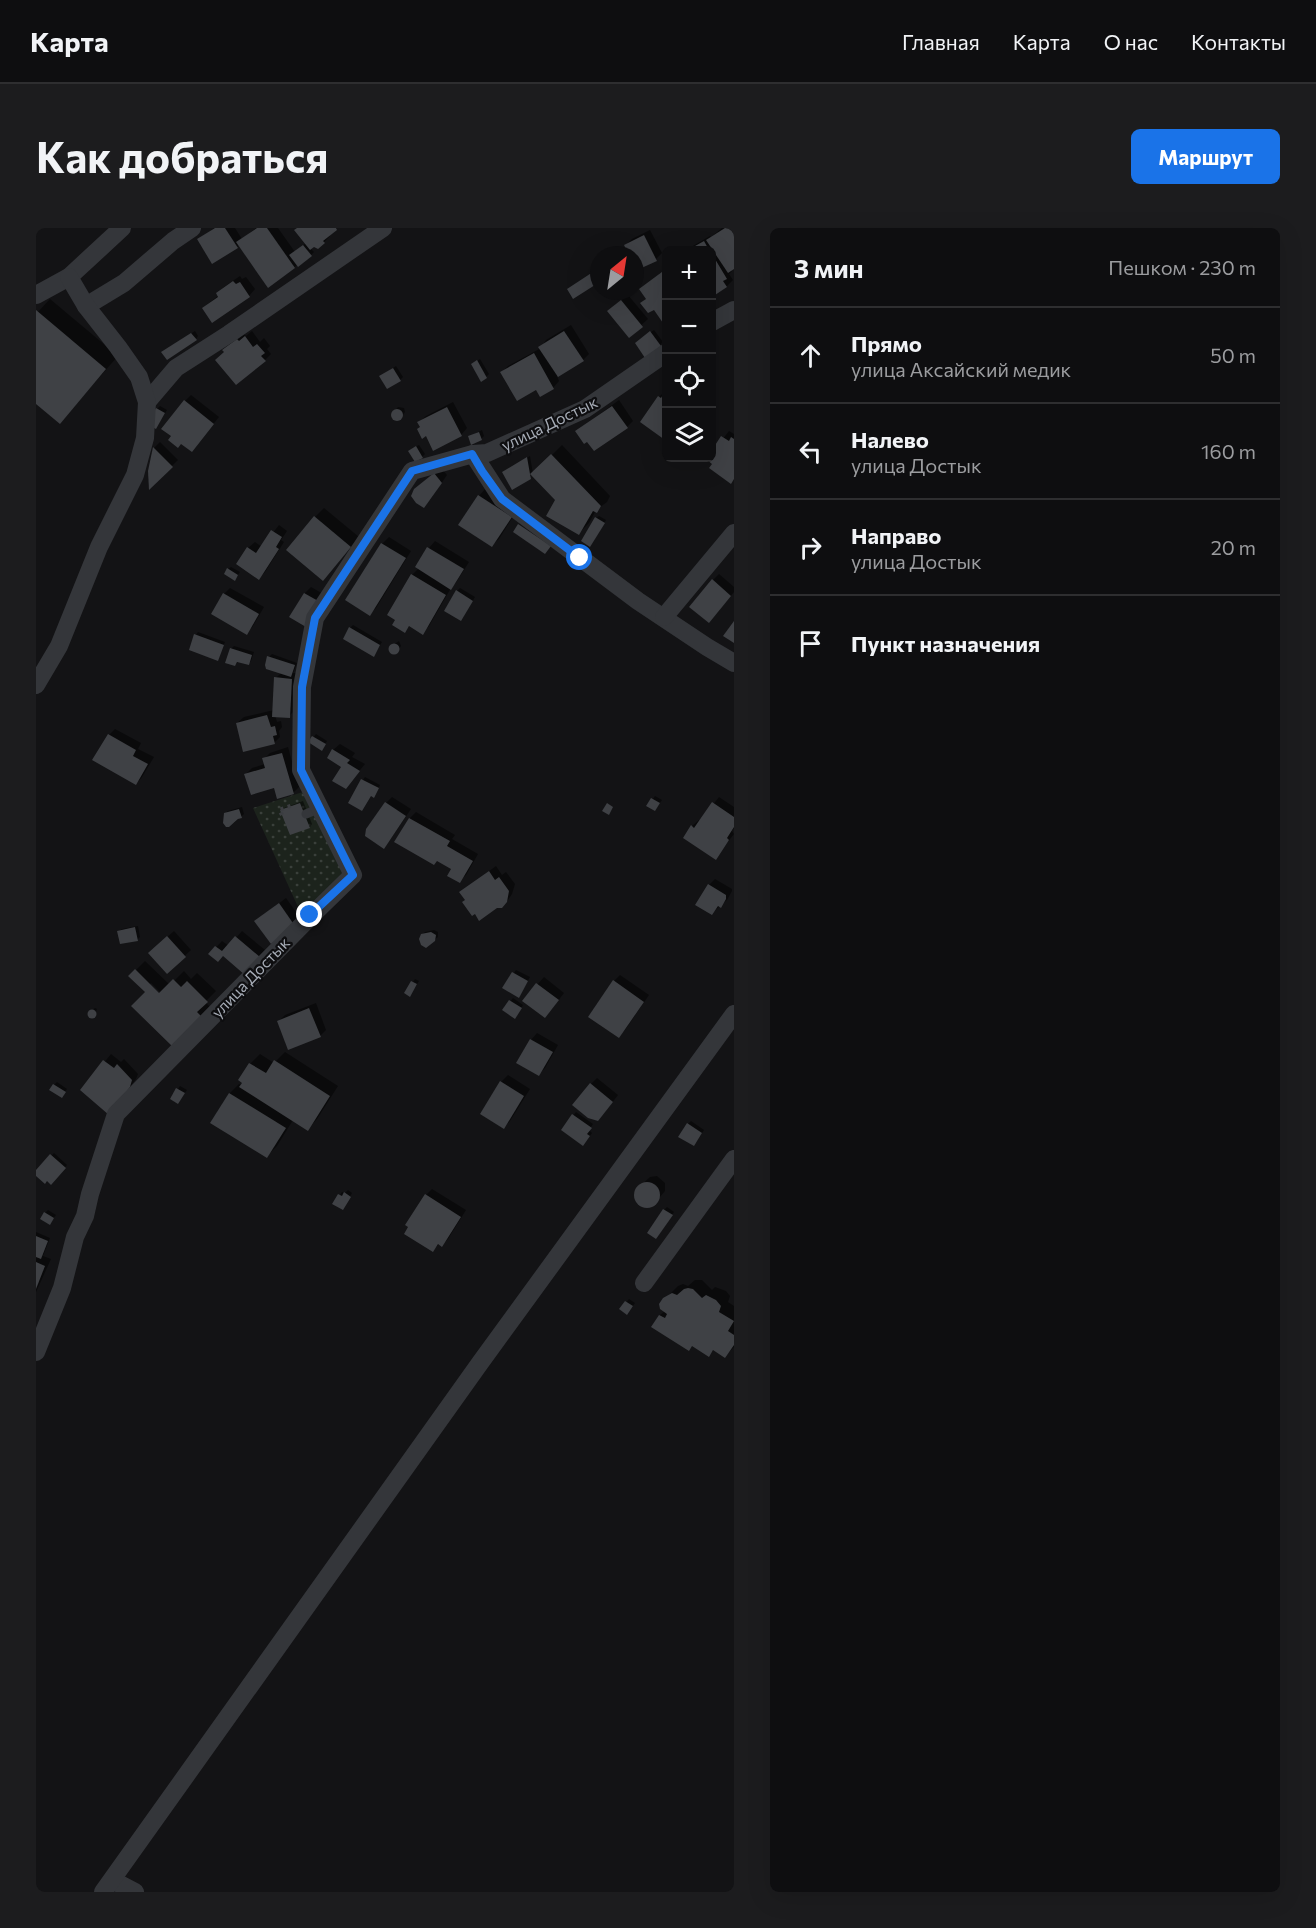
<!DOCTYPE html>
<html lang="ru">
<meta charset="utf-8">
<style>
body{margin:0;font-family:Commissioner,sans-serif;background:#1c1c1e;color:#f1f3f6}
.controls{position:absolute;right:18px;top:18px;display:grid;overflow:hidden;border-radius:9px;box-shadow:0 6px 24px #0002}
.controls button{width:54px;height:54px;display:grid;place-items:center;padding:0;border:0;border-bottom:2px solid #2e2e30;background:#0e0e10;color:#f1f3f6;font:30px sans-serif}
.compass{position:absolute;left:554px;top:18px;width:54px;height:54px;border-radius:50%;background:#0e0e10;box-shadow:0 6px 24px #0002;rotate:30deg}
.stop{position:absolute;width:18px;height:18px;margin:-14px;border:4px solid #1a73e8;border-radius:50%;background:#fff}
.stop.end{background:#1a73e8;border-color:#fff;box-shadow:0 2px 6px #0008}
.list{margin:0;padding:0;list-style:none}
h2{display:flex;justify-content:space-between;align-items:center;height:78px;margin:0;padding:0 24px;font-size:26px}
h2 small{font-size:20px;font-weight:400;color:#9b9c9f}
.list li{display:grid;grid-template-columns:39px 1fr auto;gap:18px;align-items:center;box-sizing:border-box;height:96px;padding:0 24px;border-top:2px solid #2e2e30}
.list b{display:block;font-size:22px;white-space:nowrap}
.list p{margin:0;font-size:20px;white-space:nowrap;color:#9b9c9f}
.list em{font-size:20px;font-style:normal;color:#9b9c9f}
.icon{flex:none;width:33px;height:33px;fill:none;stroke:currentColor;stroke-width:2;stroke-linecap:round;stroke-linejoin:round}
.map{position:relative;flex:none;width:698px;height:1664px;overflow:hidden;border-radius:9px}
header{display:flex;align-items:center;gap:36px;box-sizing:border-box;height:84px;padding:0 30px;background:#0e0e10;border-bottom:2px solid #2e2e30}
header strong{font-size:28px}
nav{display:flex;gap:33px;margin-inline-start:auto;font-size:21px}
.intro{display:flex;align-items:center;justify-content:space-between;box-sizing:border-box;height:144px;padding:0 36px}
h1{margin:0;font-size:42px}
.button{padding:15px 27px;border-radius:9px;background:#1a73e8;color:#fff;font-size:21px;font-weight:700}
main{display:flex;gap:36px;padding:0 36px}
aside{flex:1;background:#0e0e10;border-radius:9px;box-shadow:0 6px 24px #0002}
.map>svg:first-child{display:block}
.grass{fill:url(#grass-dots)}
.shadow{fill:#0007;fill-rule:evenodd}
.building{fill:#3f4145}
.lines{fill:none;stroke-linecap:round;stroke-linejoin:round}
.path{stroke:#3b3d41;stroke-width:4;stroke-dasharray:3 4.5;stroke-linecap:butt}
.lane{stroke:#34363a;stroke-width:9}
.street{stroke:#34363a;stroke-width:18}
.route{stroke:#1a73e8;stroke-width:8}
.labels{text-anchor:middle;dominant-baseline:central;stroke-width:4.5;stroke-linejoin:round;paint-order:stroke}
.street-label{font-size:16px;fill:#a5abb5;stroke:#0e0e10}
</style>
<header>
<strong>Карта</strong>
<nav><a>Главная</a><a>Карта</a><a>О нас</a><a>Контакты</a></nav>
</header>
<div class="intro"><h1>Как добраться</h1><a class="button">Маршрут</a></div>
<main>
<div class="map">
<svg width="698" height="1664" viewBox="0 0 698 1664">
<defs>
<pattern id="grass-dots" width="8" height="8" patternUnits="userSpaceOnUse" patternTransform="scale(1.5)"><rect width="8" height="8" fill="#1c231c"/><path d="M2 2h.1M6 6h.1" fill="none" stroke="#3a403b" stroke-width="1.8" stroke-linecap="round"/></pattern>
</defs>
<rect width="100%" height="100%" fill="#131315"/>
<path class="grass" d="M273,562L315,647L268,692L217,580Z"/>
<g class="shadow">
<path d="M178,0H199L206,11L220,0H242L259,24L270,15L263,0H301L293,6L294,8L288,14L274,20L278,24L275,27L232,58L204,17L201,19L163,11Z"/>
<path d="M686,0H698V39L694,41L696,43L693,46L697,52L691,58L676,67V22H650L674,8L675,9Z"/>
<path d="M614,2L626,25L620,31L595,27L590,17L596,11Z"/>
<path d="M630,41V91L628,93L618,80L606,75L611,70L605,61Z"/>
<path d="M204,48L206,51L210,49L219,61L213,68L167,80L183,67L182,65L188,59Z"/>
<path d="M592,67L612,91L593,108L579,77Z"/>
<path d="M14,71L82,128L24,194L0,174V86Z"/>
<path d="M535,97L553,126L547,132L521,148L523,153L517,160H500L466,144L472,138L505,120L510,112Z"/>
<path d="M618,102L627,114L624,117L603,112Z"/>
<path d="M159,103L162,108L160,111L130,122Z"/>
<path d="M216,103L224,114L228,110L234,118L231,121L235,126L229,132L189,124L194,116L208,106L210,108Z"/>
<path d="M444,131L453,146L450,149L440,134Z"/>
<path d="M360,138L367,149L364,152L345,148Z"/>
<path d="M629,163L630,208L629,210L623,169Z"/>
<path d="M155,167L183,189L156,222L149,173Z"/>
<path d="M583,172L597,193L591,199L541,203Z"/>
<path d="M417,174L431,200L425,207L385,198L383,194L390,188Z"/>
<path d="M124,178L131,182L120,200L121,181Z"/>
<path d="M362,179L368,180L369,184L364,191H359L356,186Z"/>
<path d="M446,202L448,208L445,211L433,209Z"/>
<path d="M693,203L698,206V251L695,254L672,231L676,230V225Z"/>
<path d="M124,214L142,232L114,259L113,243L118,220Z"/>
<path d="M383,217L389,226L386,229L377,220Z"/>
<path d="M526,217L574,268L571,274L560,282L553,295L543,305L521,272L496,247L494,249L471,242L494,228L497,246Z"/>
<path d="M405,240L411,247L394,272L379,261Z"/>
<path d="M449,261L481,282L463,311L456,317L424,296L443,268Z"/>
<path d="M288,280L323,309L287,351L279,289Z"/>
<path d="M563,288L570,292L554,317L560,290Z"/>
<path d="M243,297L251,303L245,312L248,314L229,344L223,350L212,320L219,314L226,319Z"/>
<path d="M353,309L375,323L340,380L334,386L312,372L346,316Z"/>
<path d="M399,313L433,334L421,353L415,360L393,398L386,405L374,397L369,403L376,347L383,340L381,339L393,320Z"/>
<path d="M195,339L204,344L199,351L192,341Z"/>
<path d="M683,346L698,359V364L679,387L677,352Z"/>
<path d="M275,359L289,367L256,389L269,365Z"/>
<path d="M194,360L228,379L217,398L211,405L188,366Z"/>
<path d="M424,360L439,369L427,389L421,363Z"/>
<path d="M317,397L346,414L338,427L314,400Z"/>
<path d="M162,404L189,414L181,431L160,407Z"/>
<path d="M363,413L365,418L360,424L355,423L356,418Z"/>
<path d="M198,418L218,424L215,433L212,436L202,434L199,437L195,421Z"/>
<path d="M236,426L261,435L257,445H262L259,482L253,488L239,487L241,494L245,493L246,499L243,503L244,509L238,515L201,495L208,489L238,482L240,450L245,445L233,429Z"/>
<path d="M79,501L105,515L102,521L118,529L106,549L100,556L73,507Z"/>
<path d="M280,506L291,513L288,518L274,514Z"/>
<path d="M304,516L319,525L316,529L329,536L310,559L307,538L297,522Z"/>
<path d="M252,519L263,559L257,565L210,546L216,540L229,536L228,531L234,525Z"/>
<path d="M329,549L344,557L340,565L335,567L327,552Z"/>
<path d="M619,568L626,572L621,579L612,578Z"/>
<path d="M356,569L375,581L354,612L350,575Z"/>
<path d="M683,569L698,579V600L696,603L698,606L679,630L649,609L656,598L663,592L664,593Z"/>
<path d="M267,573L276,596L274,599L255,605L246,583L248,580Z"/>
<path d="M206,579L208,586L198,595L191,597L189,586L192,583Z"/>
<path d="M380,584L419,607L416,611L442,626L430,647L423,653L417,641L402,632L360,614L374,590Z"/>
<path d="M460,638L466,647L470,644L479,656L476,666L472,672L465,679L431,671L425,664Z"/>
<path d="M679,651L696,661V663L691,672L676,685L673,657Z"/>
<path d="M250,670L265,691L258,697L220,693Z"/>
<path d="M102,698L104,709L101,712L83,703L86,701Z"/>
<path d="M398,702L402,704V709L398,712L386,707L389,704Z"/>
<path d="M138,703L155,722L131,744L120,719Z"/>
<path d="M206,703L229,722L215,739L187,727L174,726L186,713L193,718Z"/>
<path d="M109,733L134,757L148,743L155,751L161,745L180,763L169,774L174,779L137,817L111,764L94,748ZM115,755L130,770L128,772L113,757Z"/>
<path d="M480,742L494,749L485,765L468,760Z"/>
<path d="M584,747L613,767L589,802L583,808L578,753Z"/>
<path d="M508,749L528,765L515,782L488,772Z"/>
<path d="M379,751L383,753L376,764L370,765Z"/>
<path d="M477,770L487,777L481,786L468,782Z"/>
<path d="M280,775L290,802L284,808L242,794L249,787Z"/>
<path d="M59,780L61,781L58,788L56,789L53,785Z"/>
<path d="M501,805L522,817L509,840L503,846L495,812Z"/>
<path d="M249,824L302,858L281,891L272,901L257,892L241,918L231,928L176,894L194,865L203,856L206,857L208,854L204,852L214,836L224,826L238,835Z"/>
<path d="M75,826L85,834L88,831L102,846L100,851L79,878L46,862Z"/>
<path d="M472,847L494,861L474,893L468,899L446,885L465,854Z"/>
<path d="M561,850L582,867L568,885L555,856Z"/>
<path d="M21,854L31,861L28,865L18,857Z"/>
<path d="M144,858L151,862L142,874L136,870Z"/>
<path d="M540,884L557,896L553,902L556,905L550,913L527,902Z"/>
<path d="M655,893L668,902L661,913L652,896Z"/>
<path d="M18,925L31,937L15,955L0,944Z"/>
<path d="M621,948L629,955V963L618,976L610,979L603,975L600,965L601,961L614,949Z"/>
<path d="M396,961L430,982L412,1011L406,1017L404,1015L397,1022L390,967Z"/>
<path d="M312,962L316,965L309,977L299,975L306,964L309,965Z"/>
<path d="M631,979L638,984L623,1006L628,982Z"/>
<path d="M12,982L20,987L16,992L9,985Z"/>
<path d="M0,1004L14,1010L7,1028L15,1031L0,1064Z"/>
<path d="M659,1052H666L676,1062L679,1059L690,1063L694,1068L692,1074L698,1078V1119L689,1128L678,1121L673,1127L624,1087L629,1083L632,1068L642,1058L647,1056L652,1058Z"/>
<path d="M593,1071L599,1075L594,1082L585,1080Z"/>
</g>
<g class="building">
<path d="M179,0H189L202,20L176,36L161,11Z"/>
<path d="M221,0H231L259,40L232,60L200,14Z"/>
<path d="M261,0H300L301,2L287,13L289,15L282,21L278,19L274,22L258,2Z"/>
<path d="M689,0H698V41L692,45L670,12Z"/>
<path d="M608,7L621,33L601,42L599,38V27H593L588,17Z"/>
<path d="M668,13L673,22H652Z"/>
<path d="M267,17L276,28L262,39L253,27Z"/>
<path d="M676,26L691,51L687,53L691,59L676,69Z"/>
<path d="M563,40V61L559,57L537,71L531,61Z"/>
<path d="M630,41V93L627,95L618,82L612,85L604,75L610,71L603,61Z"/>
<path d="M197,53L200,56L204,54L214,69L176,95L166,80L182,69L180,65Z"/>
<path d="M585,72L607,99L593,110L571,83Z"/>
<path d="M0,82L70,141L24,196L0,176Z"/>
<path d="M528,103L548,133L522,149L502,119Z"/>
<path d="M614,103L625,118L609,130L599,115Z"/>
<path d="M155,105L161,112L131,132L125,124Z"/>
<path d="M209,108L217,119L221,116L229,125L225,128L230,133L200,157L179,132L188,124L186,122L201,111L203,113Z"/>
<path d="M498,125L518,161L504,169L500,162L481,173L464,144Z"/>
<path d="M441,132L451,150L445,154L435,136Z"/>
<path d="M357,140L365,153L351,161L343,148Z"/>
<path d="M630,161V210L629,212L604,194L622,168L625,170Z"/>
<path d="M148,172L178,196L156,224L145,216L142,220L132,212L135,208L125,201Z"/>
<path d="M576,178L592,200L558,223L551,214L548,216L539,203Z"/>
<path d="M411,179L426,208L397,223L390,208L386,211L381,201L384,199L381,194Z"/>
<path d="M120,180L129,185L120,201L111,196Z"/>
<circle cx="361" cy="187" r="6"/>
<path d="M443,204L446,212L435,217L432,208Z"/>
<path d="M685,208L693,213L695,209L698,211V251L695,256L673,240L676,236L670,231L671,230H676V222Z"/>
<path d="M380,218L387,230L379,234L372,223Z"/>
<path d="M117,219L137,239L113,262L112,243Z"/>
<path d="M515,226L565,278L561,285L557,283L543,307L510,288L519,272L494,246L495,251L476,262L466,244L491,229L494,246Z"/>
<path d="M398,245L406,255L388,280L380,275L375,268L378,261Z"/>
<path d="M442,267L476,289L456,319L422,297Z"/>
<path d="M278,288L315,319L287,353L250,322Z"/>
<path d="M559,289L569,295L554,319L545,313Z"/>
<path d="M482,296L515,318L509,326L477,304Z"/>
<path d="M235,302L246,309L240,319L243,321L223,352L200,336L211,319L220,325Z"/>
<path d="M345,315L370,330L334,388L309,372Z"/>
<path d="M391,319L428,341L415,362L379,339Z"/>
<path d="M191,340L202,347L199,353L188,346Z"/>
<path d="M375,346L410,367L387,407L373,398L369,405L356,397L359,392L351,387Z"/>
<path d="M676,351L695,368L673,395L653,379Z"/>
<path d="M420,362L437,373L425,393L408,383Z"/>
<path d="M187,365L223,386L211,407L175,386Z"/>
<path d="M268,365L284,374L270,399L253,389Z"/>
<path d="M698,393V415L687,408Z"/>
<path d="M313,399L344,417L338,429L307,411Z"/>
<path d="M158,406L188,417L182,433L153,422Z"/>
<circle cx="358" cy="421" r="5.5"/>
<path d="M194,420L216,427L213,437L201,434L199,438L189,435Z"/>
<path d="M231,428L259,437L255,449L230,441L229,437Z"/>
<path d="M238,449L256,451L254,490L236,489Z"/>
<path d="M231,487L235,499L239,498L241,507L237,508L239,516L207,524L200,495Z"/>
<path d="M72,506L100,522L97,528L112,536L100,557L56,532Z"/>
<path d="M276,508L290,516L286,523L272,514Z"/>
<path d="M296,521L314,532L311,535L324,543L310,561L296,553L305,539L291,530Z"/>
<path d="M246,525L258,566L241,571L238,560L215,567L208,546L229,540L226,530Z"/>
<path d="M325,551L343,560L338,570L335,568L326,583L312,575Z"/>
<path d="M615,570L624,575L619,583L610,578Z"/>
<path d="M349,574L370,588L348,621L329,608L330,601Z"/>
<path d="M676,574L698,589V599L691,610L693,612L680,632L647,610L655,597L658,600Z"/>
<path d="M264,575L274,600L254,607L244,582Z"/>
<path d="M571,575L577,579L573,587L566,583Z"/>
<path d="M203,581L206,590L202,591L193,599H190L187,595L188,585Z"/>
<path d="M373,590L414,613L411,618L437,633L424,655L411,648L415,641L401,633L398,637L358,614Z"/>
<path d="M453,643L459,652L463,649L473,663L471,674L466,680H461L443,693L439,686L436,688L426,674L429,672L423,664Z"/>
<path d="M672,656L690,667V671L685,680L682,678L676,687L659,677Z"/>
<path d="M243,675L259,698L235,716L218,693Z"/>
<path d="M99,699L102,713L84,716L81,703Z"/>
<path d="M395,704L400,707L399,713L390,720L385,717L383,711L385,706Z"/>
<path d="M131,708L150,729L131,746L112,725Z"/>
<path d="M199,708L224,729L209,747L187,728L182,734L172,726L179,718L186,723Z"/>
<path d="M99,741L123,765L137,751L145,759L151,753L172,774L161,784L166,789L137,819L95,778L109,764L92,748Z"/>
<path d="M476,744L492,753L483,770L466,760Z"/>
<path d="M577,752L608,774L583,810L552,789Z"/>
<path d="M375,753L381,756L374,769L368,765Z"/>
<path d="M500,755L523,772L509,790L486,773Z"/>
<path d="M473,772L486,780L479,791L466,782Z"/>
<path d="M273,780L285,809L252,822L241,793Z"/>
<circle cx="56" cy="786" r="4.5"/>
<path d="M494,811L517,824L503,848L480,835Z"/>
<path d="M67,832L78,840L81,836L96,852L94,859L73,887L44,862Z"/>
<path d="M238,832L294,868L272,903L203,859L206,855L202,852L213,835L230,845Z"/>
<path d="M464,853L488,868L468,901L444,886Z"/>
<path d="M554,855L577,874L562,893L552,890L536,877Z"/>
<path d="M17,856L30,864L26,870L13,862Z"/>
<path d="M140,860L149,865L142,876L134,871Z"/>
<path d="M193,865L250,900L231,930L174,895Z"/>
<path d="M536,886L556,900L551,906L554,908L547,918L525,902Z"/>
<path d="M651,895L666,905L658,918L642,909Z"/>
<path d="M14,926L30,940L15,957L11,953L9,956L0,948V942Z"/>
<circle cx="611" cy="967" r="13"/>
<path d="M308,964L315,969L307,982L296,976L302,966L306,968Z"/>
<path d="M389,966L425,989L406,1019L402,1016L397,1024L368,1006L372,999L369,997Z"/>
<path d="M627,981L637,987L620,1011L611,1005Z"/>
<path d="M8,984L18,990L14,997L4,991Z"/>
<path d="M0,1008L12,1013L5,1031L0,1029Z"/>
<path d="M0,1034L9,1038L0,1061Z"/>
<path d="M652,1060L657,1061L666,1070L670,1067L680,1072L685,1078L683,1084L698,1093L692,1103L698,1107V1117L689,1130L677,1122L673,1129L656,1118L653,1123L615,1099L623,1087L629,1090L631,1086L624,1081L623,1076L627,1070L636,1065L641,1067L648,1061Z"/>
<path d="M589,1073L597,1078L591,1087L583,1081Z"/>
</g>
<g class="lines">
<path class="path" d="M246,587L243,582L257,577"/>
<path class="lane" d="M270,586L284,580"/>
<g class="street">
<path d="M0,67L33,49L86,0"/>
<path d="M50,78L88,55L137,13L156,0"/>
<path d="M676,94L698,82"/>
<path d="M111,174L140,140L193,106L347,0"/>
<path d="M437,226L466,271L602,373L671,419L698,435"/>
<path d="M628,389L698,305"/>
<path d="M0,457L23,418L63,319L99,247L109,210L111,174L103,149L82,119L50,78L33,49"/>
<path d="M608,1055L698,931"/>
<path d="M0,1124L26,1060L39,1009L49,988L54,966L80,886L275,688L317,647L265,542L266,459L279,390L376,243L437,226L451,225L549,181L630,125"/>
<path d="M76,1652L99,1664"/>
<path d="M67,1664L444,1135L698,786"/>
</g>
</g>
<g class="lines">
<path class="route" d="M274,687L317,647L265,542L266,459L279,390L376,243L436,226L446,243L466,271L544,330"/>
</g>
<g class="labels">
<g class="street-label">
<text transform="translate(513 195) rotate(-26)">улица Достык</text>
<text transform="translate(214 749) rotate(-46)">улица Достык</text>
</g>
</g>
</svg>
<div class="controls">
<button>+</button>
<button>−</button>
<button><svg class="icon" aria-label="locate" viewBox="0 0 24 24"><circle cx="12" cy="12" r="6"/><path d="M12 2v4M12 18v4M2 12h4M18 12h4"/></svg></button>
<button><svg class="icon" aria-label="layers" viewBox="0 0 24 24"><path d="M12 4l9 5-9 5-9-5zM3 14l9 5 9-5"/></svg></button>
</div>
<svg class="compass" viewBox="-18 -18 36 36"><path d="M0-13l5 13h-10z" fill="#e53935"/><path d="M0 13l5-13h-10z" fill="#9b9c9f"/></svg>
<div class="stop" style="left:544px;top:330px"></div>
<div class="stop end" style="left:274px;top:687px"></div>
</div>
<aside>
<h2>3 мин<small>Пешком · 230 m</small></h2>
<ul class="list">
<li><svg class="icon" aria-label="ahead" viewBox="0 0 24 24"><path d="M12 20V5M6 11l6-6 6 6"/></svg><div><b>Прямо</b><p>улица Аксайский медик</p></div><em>50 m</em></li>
<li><svg class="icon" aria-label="left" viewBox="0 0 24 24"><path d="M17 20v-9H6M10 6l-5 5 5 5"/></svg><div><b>Налево</b><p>улица Достык</p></div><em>160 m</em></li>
<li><svg class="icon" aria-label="right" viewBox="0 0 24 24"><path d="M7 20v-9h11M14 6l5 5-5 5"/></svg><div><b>Направо</b><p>улица Достык</p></div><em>20 m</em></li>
<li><svg class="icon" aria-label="arrive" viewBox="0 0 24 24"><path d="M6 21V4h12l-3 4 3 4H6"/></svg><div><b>Пункт назначения</b></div></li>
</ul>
</aside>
</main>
